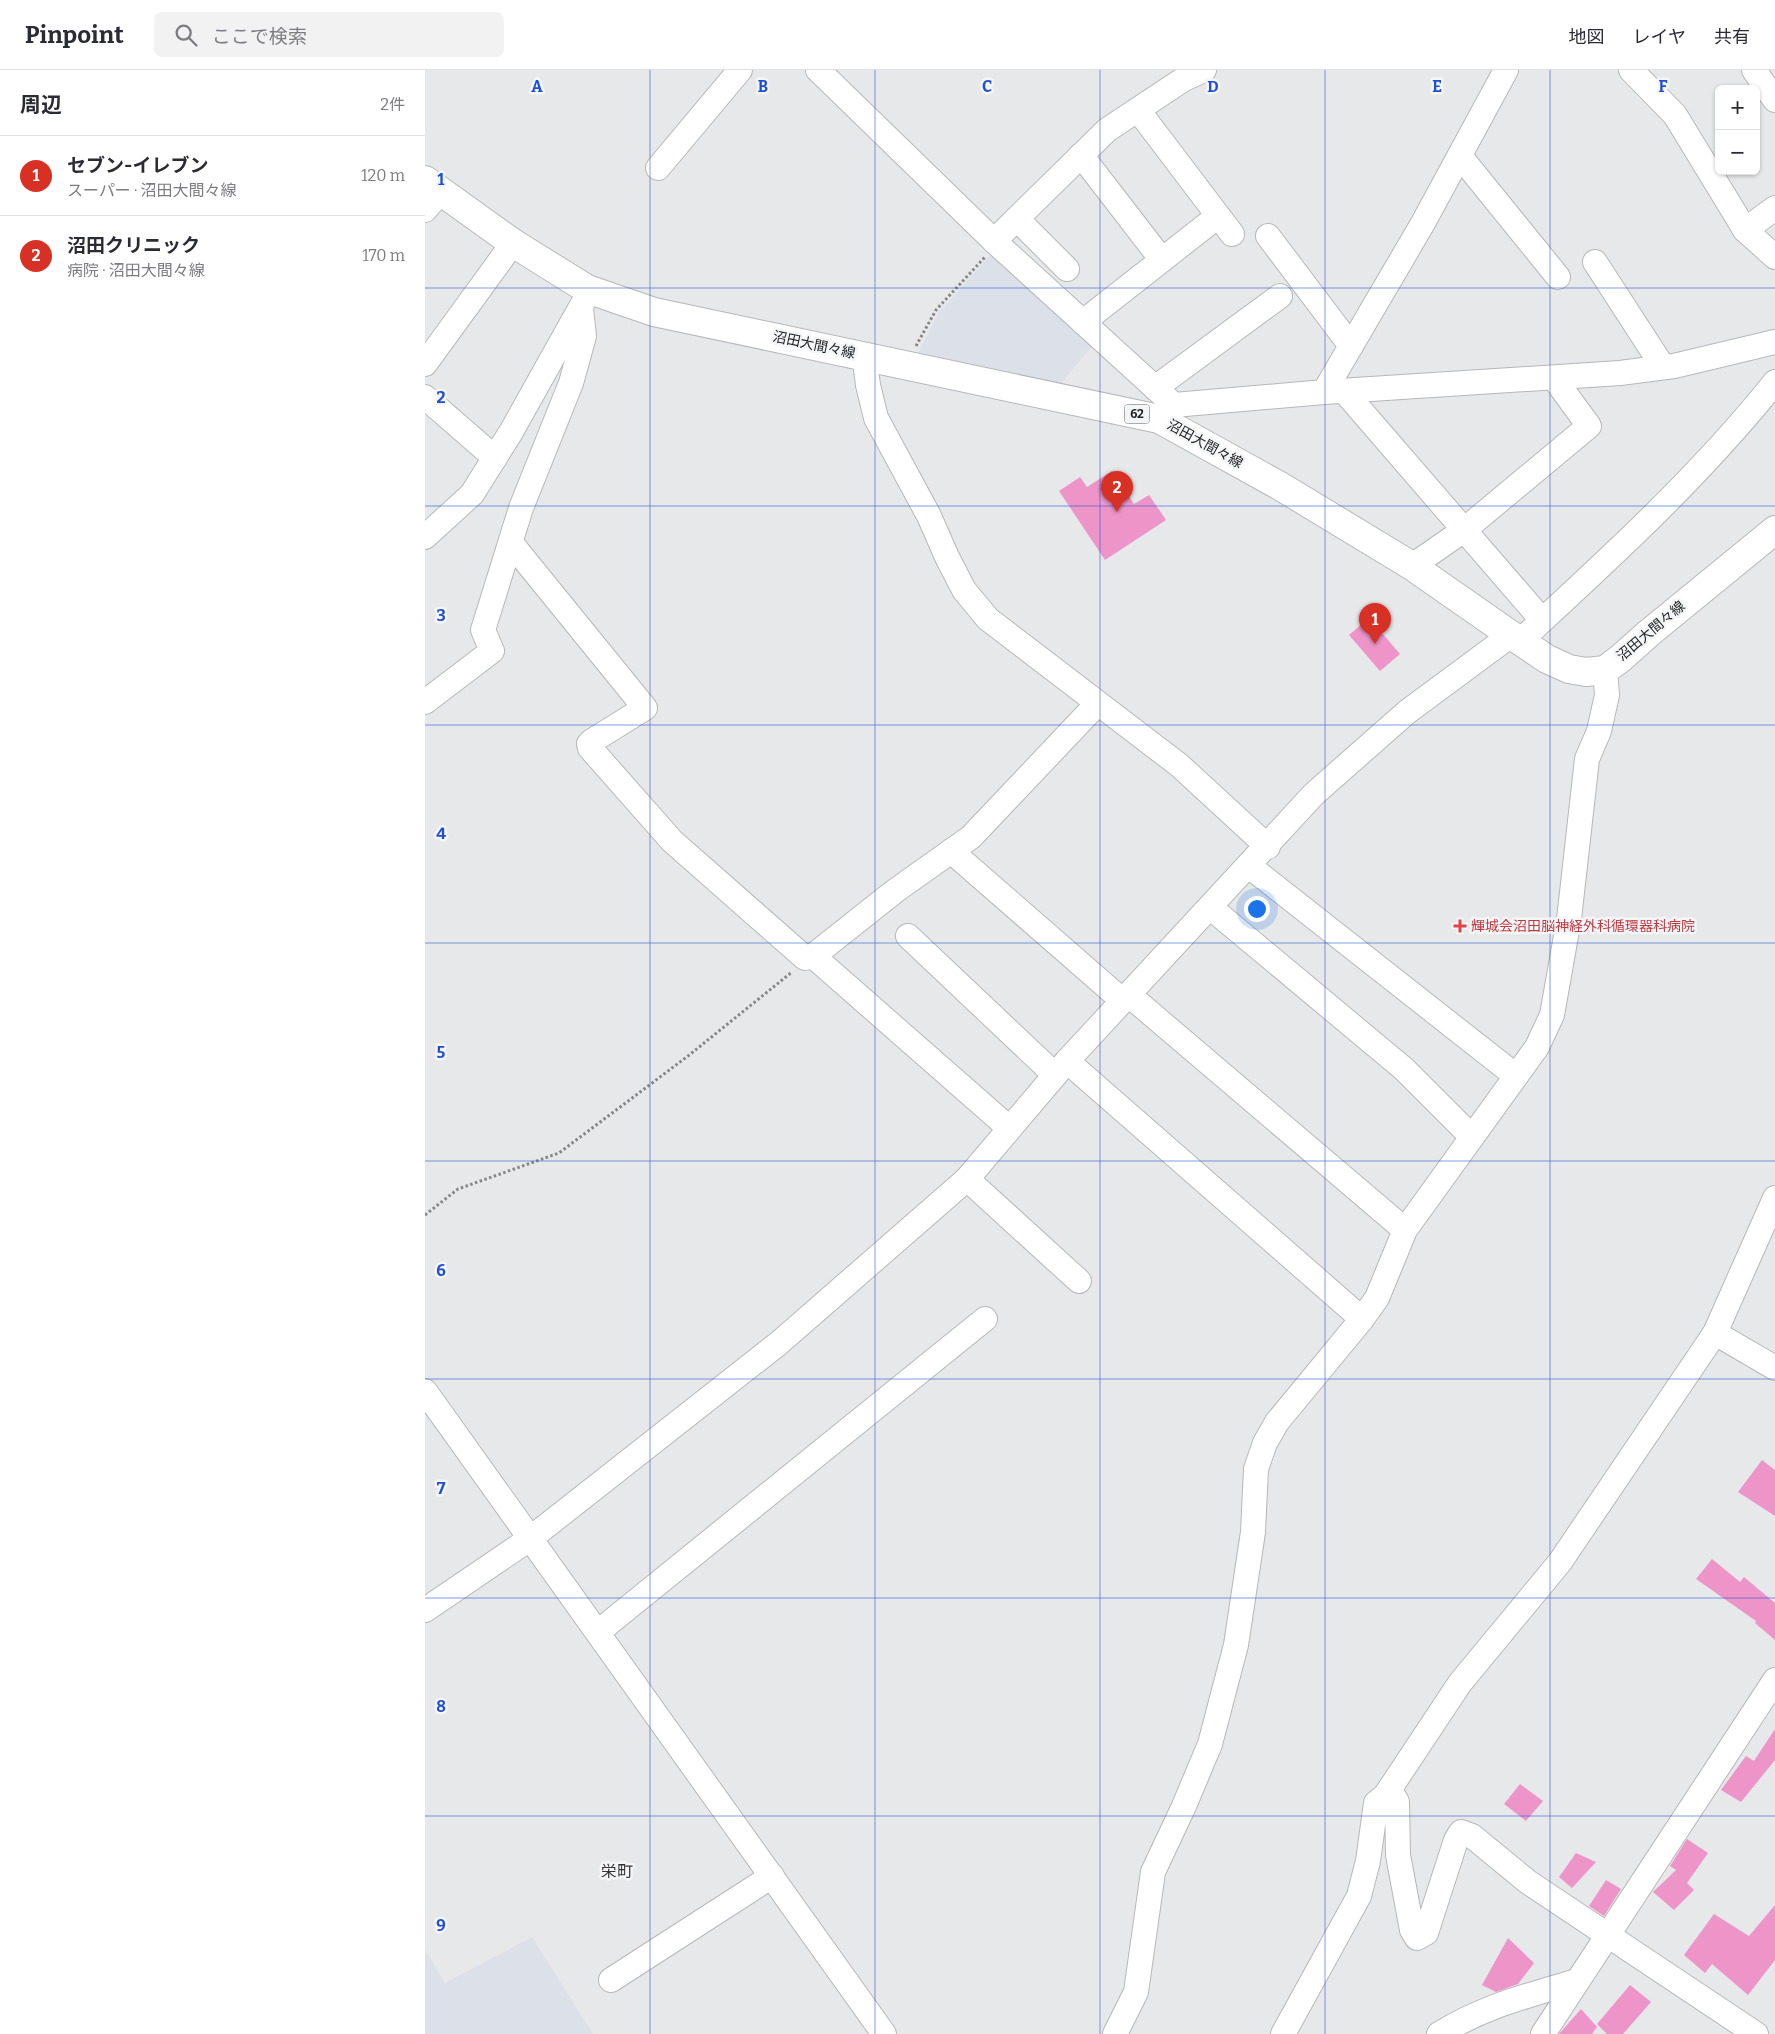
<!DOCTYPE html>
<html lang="ja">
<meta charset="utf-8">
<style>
body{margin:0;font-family:Bitter,"Noto Sans JP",serif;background:#f2f2f3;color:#2b2b33}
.controls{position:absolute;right:15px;top:15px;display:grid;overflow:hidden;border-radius:8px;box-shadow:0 1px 4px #0004}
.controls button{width:45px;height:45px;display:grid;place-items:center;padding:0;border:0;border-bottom:1px solid #e1e1e2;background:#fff;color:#2b2b33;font:25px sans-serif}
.you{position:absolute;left:831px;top:838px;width:18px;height:18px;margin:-12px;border:4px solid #fff;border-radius:50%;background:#1a73e8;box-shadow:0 0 0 8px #1a73e833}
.badge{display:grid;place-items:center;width:32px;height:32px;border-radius:50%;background:#d93025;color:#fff;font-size:16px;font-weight:700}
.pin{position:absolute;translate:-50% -41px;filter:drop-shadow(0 1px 2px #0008)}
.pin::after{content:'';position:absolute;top:26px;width:18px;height:15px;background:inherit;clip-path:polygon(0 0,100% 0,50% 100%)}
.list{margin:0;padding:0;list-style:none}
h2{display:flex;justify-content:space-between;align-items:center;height:65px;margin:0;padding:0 20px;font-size:21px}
h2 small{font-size:16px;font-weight:400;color:#7c7c81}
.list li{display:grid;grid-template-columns:32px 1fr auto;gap:15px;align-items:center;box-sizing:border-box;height:80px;padding:0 20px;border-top:1px solid #e1e1e2}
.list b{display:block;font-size:19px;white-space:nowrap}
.list p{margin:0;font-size:16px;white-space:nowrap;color:#7c7c81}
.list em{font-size:16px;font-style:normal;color:#7c7c81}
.icon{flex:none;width:28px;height:28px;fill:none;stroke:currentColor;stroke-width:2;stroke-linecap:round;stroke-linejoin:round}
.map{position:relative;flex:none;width:1350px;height:1964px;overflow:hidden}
header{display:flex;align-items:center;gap:30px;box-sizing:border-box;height:70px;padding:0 25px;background:#fff;border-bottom:1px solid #e1e1e2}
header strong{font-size:24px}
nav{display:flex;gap:28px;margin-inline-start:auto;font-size:18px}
.search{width:350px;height:45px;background:#f2f2f3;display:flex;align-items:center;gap:12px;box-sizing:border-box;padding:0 18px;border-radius:8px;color:#7c7c81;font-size:19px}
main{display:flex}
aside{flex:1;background:#fff}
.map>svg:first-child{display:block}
.built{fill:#dce0e9}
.building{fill:#ed95c8}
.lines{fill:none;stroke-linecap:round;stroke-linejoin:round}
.minor-casing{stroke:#b7b7b9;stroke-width:26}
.major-casing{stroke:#b7b7b9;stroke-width:30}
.path{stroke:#858687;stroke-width:3;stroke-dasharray:2.5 2.5;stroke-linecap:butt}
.minor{stroke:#fff;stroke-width:24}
.major{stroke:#fff;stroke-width:28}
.grid{fill:none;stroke:#1d4ed8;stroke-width:1;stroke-opacity:0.55}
.health-dot{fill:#e0444e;stroke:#f4f5f6;stroke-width:2}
.labels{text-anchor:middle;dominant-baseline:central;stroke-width:5;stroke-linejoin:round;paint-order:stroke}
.shield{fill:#f4f5f6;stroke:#5f5f60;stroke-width:1}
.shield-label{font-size:12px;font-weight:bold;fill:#1f1f20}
.street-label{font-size:14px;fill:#1f1f20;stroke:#f4f5f6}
.health-label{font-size:14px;fill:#be3a42;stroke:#f4f5f6;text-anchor:start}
.quarter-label{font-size:16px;fill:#353536;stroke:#f4f5f6}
.grid-label{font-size:16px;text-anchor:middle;font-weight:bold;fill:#1d4ed8;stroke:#f4f5f6;stroke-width:5;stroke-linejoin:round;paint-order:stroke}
</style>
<header>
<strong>Pinpoint</strong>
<div class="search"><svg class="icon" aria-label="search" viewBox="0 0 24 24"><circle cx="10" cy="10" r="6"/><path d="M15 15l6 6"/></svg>ここで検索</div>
<nav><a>地図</a><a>レイヤ</a><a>共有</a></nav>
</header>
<main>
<aside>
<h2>周辺<small>2件</small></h2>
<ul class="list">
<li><span class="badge">1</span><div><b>セブン-イレブン</b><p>スーパー · 沼田大間々線</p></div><em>120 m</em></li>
<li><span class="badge">2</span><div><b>沼田クリニック</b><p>病院 · 沼田大間々線</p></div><em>170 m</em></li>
</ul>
</aside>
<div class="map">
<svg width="1350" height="1964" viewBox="0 0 1350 1964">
<rect width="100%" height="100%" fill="#e7e8e9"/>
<g class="built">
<path d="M570,180L671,271L633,317L491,287L514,242Z"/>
<path d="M107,1867L168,1964H0V1880L20,1913Z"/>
</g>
<g class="building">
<path d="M687,401L709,434L724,425L741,450L680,490L634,421L655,407L662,417Z"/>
<path d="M944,548L975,584L955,601L924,565Z"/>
<path d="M1337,1390L1350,1400V1446L1313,1422Z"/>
<path d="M1287,1489L1315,1512L1319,1507L1350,1533V1570L1330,1553L1331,1551L1271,1509Z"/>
<path d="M1350,1659V1690L1316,1732L1296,1720L1321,1686L1329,1691Z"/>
<path d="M1095,1714L1118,1731L1101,1751L1079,1734Z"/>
<path d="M1262,1769L1283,1783L1262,1813L1269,1820L1249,1840L1228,1822L1251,1800L1245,1796Z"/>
<path d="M1151,1783L1171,1792L1147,1818L1134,1807Z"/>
<path d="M1181,1810L1196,1819L1179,1846L1164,1836Z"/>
<path d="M1350,1835V1890L1323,1925L1287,1894L1280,1903L1259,1885L1289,1844L1324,1866Z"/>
<path d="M1083,1868L1109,1893L1093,1914L1071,1922L1057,1915Z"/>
<path d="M1205,1915L1226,1932L1198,1964H1182L1172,1954Z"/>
<path d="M1156,1939L1172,1957L1167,1964H1134Z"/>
</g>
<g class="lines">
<defs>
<g id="minor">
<path d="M393,0L569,171L749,335"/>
<path d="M1206,0L1250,45L1320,160L1350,187"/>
<path d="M1329,0L1350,30"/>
<path d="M713,40L807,164"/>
<path d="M656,85L737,190"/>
<path d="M1035,86L1133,207"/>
<path d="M233,98L315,0"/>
<path d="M0,140L16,121"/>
<path d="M592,149L642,199"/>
<path d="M1320,160L1350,138"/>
<path d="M843,166L926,276"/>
<path d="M569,171L682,60L759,9L779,0"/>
<path d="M1170,192L1238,297"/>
<path d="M658,252L793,146"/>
<path d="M439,285L443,315L451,348L504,446L522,487L539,520L563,549L754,695L843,777"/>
<path d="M0,294L88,173"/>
<path d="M730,318L855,226"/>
<path d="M919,321L1117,550"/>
<path d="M899,322L1195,303L1249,296L1350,272"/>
<path d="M0,327L70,388"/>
<path d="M734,349L749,335L899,322L998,153L1081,0"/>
<path d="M0,467L47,424L86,362L157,235"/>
<path d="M86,473L220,638L167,671L164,674L165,678L247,771L380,888L388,886L470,821L546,767L672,634"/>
<path d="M987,496L1039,460L1164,356L1129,308"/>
<path d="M1095,571C1184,489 1274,407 1350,312"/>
<path d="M0,632L67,581L58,560L96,438L146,313L159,266L156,239"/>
<path d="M526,781L698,931"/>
<path d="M824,796L1091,1006"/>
<path d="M786,838L979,999L1047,1067"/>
<path d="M483,866L630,1005"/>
<path d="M388,886L584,1058"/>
<path d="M704,925L980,1160"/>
<path d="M642,991L937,1249"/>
<path d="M542,1109L654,1211"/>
<path d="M1290,1263L1350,1298"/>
<path d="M0,1321L459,1964"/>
<path d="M0,1540L106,1468L354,1273L542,1109L642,991L889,724L982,642L1086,565"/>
<path d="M173,1562L560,1249"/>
<path d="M960,1726L1035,1613L1135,1492L1290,1263L1350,1128"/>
<path d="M186,1910L347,1806"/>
<path d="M690,1964L711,1922L728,1802L759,1736L785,1674L811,1575L828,1462L831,1399L840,1373L852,1352L937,1249L952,1228L980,1160L1112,977L1127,945L1144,849L1162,689L1174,661L1182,625L1180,600"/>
<path d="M858,1964L934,1826L943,1791L951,1733L960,1726L969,1727L972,1732L973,1785L987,1860L992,1868L1001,1863L1031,1770L1036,1762L1047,1766L1103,1812L1331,1964"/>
<path d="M1014,1964C1060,1936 1101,1926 1152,1911"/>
<path d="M1118,1964L1350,1610"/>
</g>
<path id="major" d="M0,110L88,173L162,219L229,242L734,349L855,416L987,496L1086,565L1122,589L1144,599L1161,602L1180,600L1196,588L1224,563L1350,460"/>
</defs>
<use href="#minor" class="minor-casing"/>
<use href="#major" class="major-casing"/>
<g class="path">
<path d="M491,276L511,240L560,187"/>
<path d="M0,1145L33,1119L134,1083L263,986L367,902"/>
</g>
<use href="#minor" class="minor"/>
<use href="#major" class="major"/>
</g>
<path class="grid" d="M225,0V1964M450,0V1964M675,0V1964M900,0V1964M1125,0V1964M0,218H1350M0,436H1350M0,655H1350M0,873H1350M0,1091H1350M0,1309H1350M0,1528H1350M0,1746H1350"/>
<path class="health-dot" d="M1032.5 848.5h5v5h5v5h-5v5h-5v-5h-5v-5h5z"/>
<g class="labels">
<rect class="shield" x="699.5" y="334.5" width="25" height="19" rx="4"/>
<g class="shield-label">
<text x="712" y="344">62</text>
</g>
<g class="street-label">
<text transform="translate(389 275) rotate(12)">沼田大間々線</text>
<text transform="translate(780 374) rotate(29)">沼田大間々線</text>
<text transform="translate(1226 561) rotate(-40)">沼田大間々線</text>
</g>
<g class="health-label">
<text x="1046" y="856">輝城会沼田脳神経外科循環器科病院</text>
</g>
<g class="quarter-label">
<text x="192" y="1801">栄町</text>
</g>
</g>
<g class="grid-label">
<text x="112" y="22">A</text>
<text x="338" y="22">B</text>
<text x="562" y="22">C</text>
<text x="788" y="22">D</text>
<text x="1012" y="22">E</text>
<text x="1238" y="22">F</text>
<text x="16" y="115">1</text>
<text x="16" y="333">2</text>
<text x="16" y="551">3</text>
<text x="16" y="769">4</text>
<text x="16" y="988">5</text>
<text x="16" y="1206">6</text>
<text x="16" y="1424">7</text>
<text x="16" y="1642">8</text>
<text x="16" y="1861">9</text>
</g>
</svg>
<div class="controls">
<button>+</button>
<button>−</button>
</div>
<div class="you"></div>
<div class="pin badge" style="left:950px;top:574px">1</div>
<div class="pin badge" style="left:692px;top:442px">2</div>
</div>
</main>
